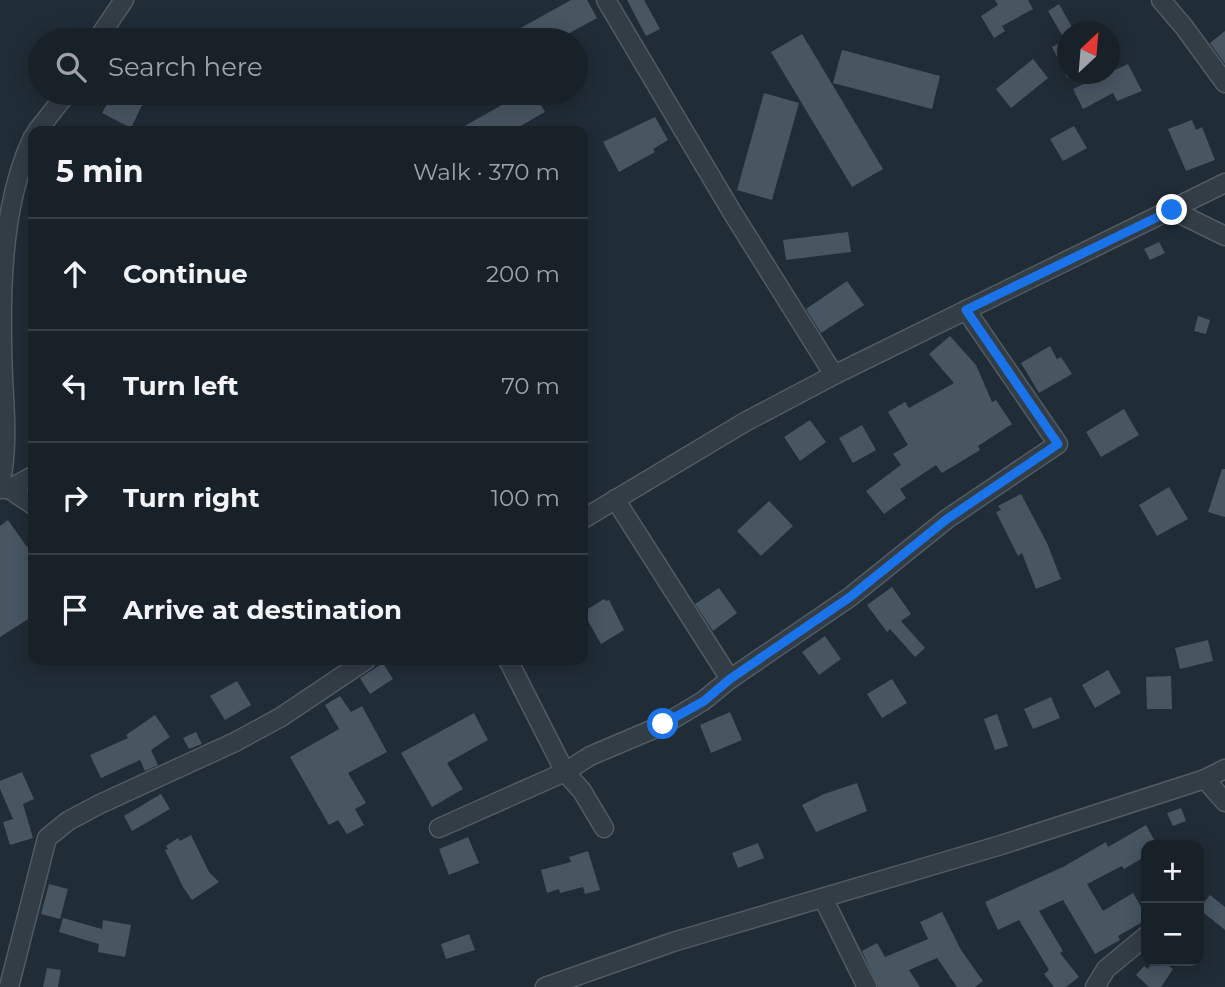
<!DOCTYPE html>
<meta charset="utf-8">
<style>
body{margin:0;font-family:Montserrat,sans-serif;background:#252e34;color:#f1f3f6}
.controls{position:absolute;right:21px;bottom:21px;display:grid;overflow:hidden;border-radius:14px;box-shadow:0 4px 18px #0003}
.controls button{width:63px;height:63px;display:grid;place-items:center;padding:0;border:0;border-bottom:2px solid #363e45;background:#182128;color:#f1f3f6;font:35px sans-serif}
.compass{position:absolute;left:1057px;top:21px;width:63px;height:63px;border-radius:50%;background:#182128;box-shadow:0 4px 18px #0003;rotate:26deg}
.stop{position:absolute;width:21px;height:21px;margin:-16px;border:5px solid #1a73e8;border-radius:50%;background:#fff}
.stop.end{background:#1a73e8;border-color:#fff;box-shadow:0 2px 7px #0008}
.list{margin:0;padding:0;list-style:none}
h2{display:flex;justify-content:space-between;align-items:center;height:91px;margin:0;padding:0 28px;font-size:30px}
h2 small{font-size:23px;font-weight:400;color:#9fa3a8}
.list li{display:grid;grid-template-columns:46px 1fr auto;gap:21px;align-items:center;box-sizing:border-box;height:112px;padding:0 28px;border-top:2px solid #363e45}
.list b{display:block;font-size:26px;white-space:nowrap}
.list em{font-size:23px;font-style:normal;color:#9fa3a8}
.icon{flex:none;width:38px;height:38px;fill:none;stroke:currentColor;stroke-width:2;stroke-linecap:round;stroke-linejoin:round}
.map{position:relative;flex:none;width:1225px;height:987px;overflow:hidden}
.search{position:absolute;background:#182128;box-shadow:0 4px 18px #0003;left:28px;top:28px;width:560px;height:77px;display:flex;align-items:center;gap:18px;box-sizing:border-box;padding:0 24px;border-radius:38px;color:#9fa3a8;font-size:26px}
.panel{position:absolute;background:#182128;box-shadow:0 4px 18px #0003;left:28px;top:126px;width:560px;height:539px;border-radius:14px}
.map>svg:first-child{display:block}
.building{fill:#485662}
.lines{fill:none;stroke-linecap:round;stroke-linejoin:round}
.minor-casing{stroke:#515b64;stroke-width:21}
.minor{stroke:#333d46;stroke-width:18}
.route{stroke:#1a73e8;stroke-width:9}
</style>
<div class="map">
<svg width="1225" height="987" viewBox="0 0 1225 987">
<rect width="100%" height="100%" fill="#202c36"/>
<g class="building">
<path d="M571,0H587L597,18L557,40H499Z"/>
<path d="M627,0H644L660,29L646,36Z"/>
<path d="M995,0H1028L1033,9L1002,26L1005,31L994,38L981,16L998,5Z"/>
<path d="M1059,4L1073,29L1062,35L1048,11Z"/>
<path d="M1225,31V64L1210,43Z"/>
<path d="M802,34L883,169L852,187L771,52Z"/>
<path d="M1068,39V79L1052,47Z"/>
<path d="M842,50L940,76L932,109L833,83Z"/>
<path d="M1033,59L1048,78L1011,108L996,89Z"/>
<path d="M1128,64L1142,91L1117,101L1113,93L1083,109L1073,89Z"/>
<path d="M113,93H148L131,128L102,113Z"/>
<path d="M523,93H534L545,112L512,131H456Z"/>
<path d="M764,93L799,103L772,200L737,190Z"/>
<path d="M655,117L668,140L653,149L655,152L619,172L603,142Z"/>
<path d="M1192,120L1196,130L1202,127L1215,160L1186,171L1168,129Z"/>
<path d="M1074,126L1087,148L1063,161L1050,139Z"/>
<path d="M848,232L851,252L786,260L783,240Z"/>
<path d="M1159,242L1165,253L1150,260L1144,249Z"/>
<path d="M847,281L864,305L821,333L806,309Z"/>
<path d="M1198,316L1210,320L1206,334L1194,331Z"/>
<path d="M950,336L976,365L992,402L996,400L1012,424L978,446L980,450L942,473L936,465L900,489L906,498L884,514L866,491L901,465L893,454L908,445L888,412L905,402L909,408L954,383L929,354Z"/>
<path d="M1050,346L1057,359L1061,357L1072,374L1039,393L1021,363Z"/>
<path d="M1124,409L1139,435L1101,457L1086,432Z"/>
<path d="M810,420L826,442L800,461L784,437Z"/>
<path d="M862,425L876,450L853,463L839,438Z"/>
<path d="M1222,469H1225V517L1208,512Z"/>
<path d="M1169,487L1188,519L1157,536L1139,505Z"/>
<path d="M1021,494L1047,543L1061,579L1036,589L1022,553L1018,556L996,512L1001,510L998,506Z"/>
<path d="M769,501L793,526L761,556L737,531Z"/>
<path d="M8,520L27,547L33,544V616L0,637V526Z"/>
<path d="M892,587L911,614L901,621L925,648L915,657L890,629L887,632L867,605Z"/>
<path d="M719,588L737,613L713,631L695,604Z"/>
<path d="M604,599L606,601L609,600L624,630L601,644L583,612Z"/>
<path d="M825,636L841,659L819,675L802,652Z"/>
<path d="M1208,640L1213,661L1180,669L1175,648Z"/>
<path d="M383,663L393,679L370,694L360,678Z"/>
<path d="M1108,670L1121,693L1095,708L1082,685Z"/>
<path d="M1171,676L1172,709H1147L1146,677Z"/>
<path d="M892,679L907,703L882,718L867,694Z"/>
<path d="M237,681L251,705L225,720L210,696Z"/>
<path d="M340,696L351,712L362,706L387,752L348,773L366,803L355,809L364,825L347,834L338,820L329,825L290,757L339,729L325,705Z"/>
<path d="M1051,697L1060,718L1033,729L1024,709Z"/>
<path d="M730,712L742,740L711,753L700,725Z"/>
<path d="M474,713L488,740L447,763L463,789L432,807L401,753Z"/>
<path d="M997,714L1008,746L995,750L984,719Z"/>
<path d="M155,715L170,737L151,750L158,765L145,771L140,760L101,778L90,755L128,738L126,735Z"/>
<path d="M196,732L202,744L189,749L183,738Z"/>
<path d="M22,772L34,799L23,804L33,838L10,845L3,822L13,819L0,789V781Z"/>
<path d="M857,783L867,811L816,832L802,805L824,794Z"/>
<path d="M161,794L170,809L132,831L124,816Z"/>
<path d="M1181,808L1186,821L1173,826L1167,813Z"/>
<path d="M1146,825L1157,845H1146V856L1124,869L1122,866L1087,884L1103,911L1133,893L1146,915V920L1118,936L1120,940L1095,954L1063,900L1039,911L1063,951L1060,953L1079,977L1066,987H1054L1044,974L1049,970L1019,920L998,930L985,902L1063,867L1106,842L1108,847Z"/>
<path d="M191,835L209,872L219,882L192,900L183,887L165,850L168,849L166,846L178,838L180,841Z"/>
<path d="M468,837L479,863L449,875L439,849Z"/>
<path d="M758,843L764,858L738,868L732,853Z"/>
<path d="M588,851L600,890L585,894L583,887L560,893L559,889L547,893L541,870L571,862L569,857Z"/>
<path d="M49,884L68,889L60,919L41,914Z"/>
<path d="M1210,895L1225,907V930L1199,909Z"/>
<path d="M942,912L961,950L983,981L975,987H957L937,958L909,970L920,987H878L862,951L877,943L885,957L928,939L920,922Z"/>
<path d="M63,918L102,929L103,920L131,925L125,957L98,952L99,944L59,932Z"/>
<path d="M469,934L475,950L446,959L441,944Z"/>
<path d="M1153,961H1161L1173,969L1161,987H1149L1136,975L1144,966L1148,969Z"/>
<path d="M47,968L61,970L58,987H43Z"/>
</g>
<g class="lines">
<defs>
<g id="minor">
<path d="M606,0L732,212L834,375"/>
<path d="M1161,0L1184,27L1225,83"/>
<path d="M97,40L124,0"/>
<path d="M37,131L67,93"/>
<path d="M1172,210L1225,236"/>
<path d="M0,485C8,450 5,413 3,378C0,298 0,207 33,137"/>
<path d="M0,489H9L33,476"/>
<path d="M9,489L33,505"/>
<path d="M583,519L745,422L834,375L1225,183"/>
<path d="M508,660L565,772L582,791L604,828"/>
<path d="M730,679L850,597L947,519L1058,444L966,310"/>
<path d="M1205,779L1225,802"/>
<path d="M439,828L565,772L590,756L663,725L703,701L730,679L615,499"/>
<path d="M823,898L867,987"/>
<path d="M9,987L47,838L68,821L100,804L235,742L281,717L366,660"/>
<path d="M545,987L673,942L1001,845L1205,779L1225,769"/>
<path d="M1095,987L1106,969L1146,936"/>
</g>
</defs>
<use href="#minor" class="minor-casing"/>
<use href="#minor" class="minor"/>
</g>
<g class="lines">
<path class="route" d="M663,724L704,701L730,679L850,597L947,519L1058,444L966,310L1172,210"/>
</g>
</svg>
<div class="controls">
<button>+</button>
<button>−</button>
</div>
<svg class="compass" viewBox="-18 -18 36 36"><path d="M0-13l5 13h-10z" fill="#e53935"/><path d="M0 13l5-13h-10z" fill="#9fa3a8"/></svg>
<div class="stop" style="left:663px;top:724px"></div>
<div class="stop end" style="left:1172px;top:210px"></div>
<div class="search"><svg class="icon" aria-label="search" viewBox="0 0 24 24"><circle cx="10" cy="10" r="6"/><path d="M15 15l6 6"/></svg>Search here</div>
<section class="panel">
<h2>5 min<small>Walk · 370 m</small></h2>
<ul class="list">
<li><svg class="icon" aria-label="ahead" viewBox="0 0 24 24"><path d="M12 20V5M6 11l6-6 6 6"/></svg><div><b>Continue</b></div><em>200 m</em></li>
<li><svg class="icon" aria-label="left" viewBox="0 0 24 24"><path d="M17 20v-9H6M10 6l-5 5 5 5"/></svg><div><b>Turn left</b></div><em>70 m</em></li>
<li><svg class="icon" aria-label="right" viewBox="0 0 24 24"><path d="M7 20v-9h11M14 6l5 5-5 5"/></svg><div><b>Turn right</b></div><em>100 m</em></li>
<li><svg class="icon" aria-label="arrive" viewBox="0 0 24 24"><path d="M6 21V4h12l-3 4 3 4H6"/></svg><div><b>Arrive at destination</b></div></li>
</ul>
</section>
</div>
